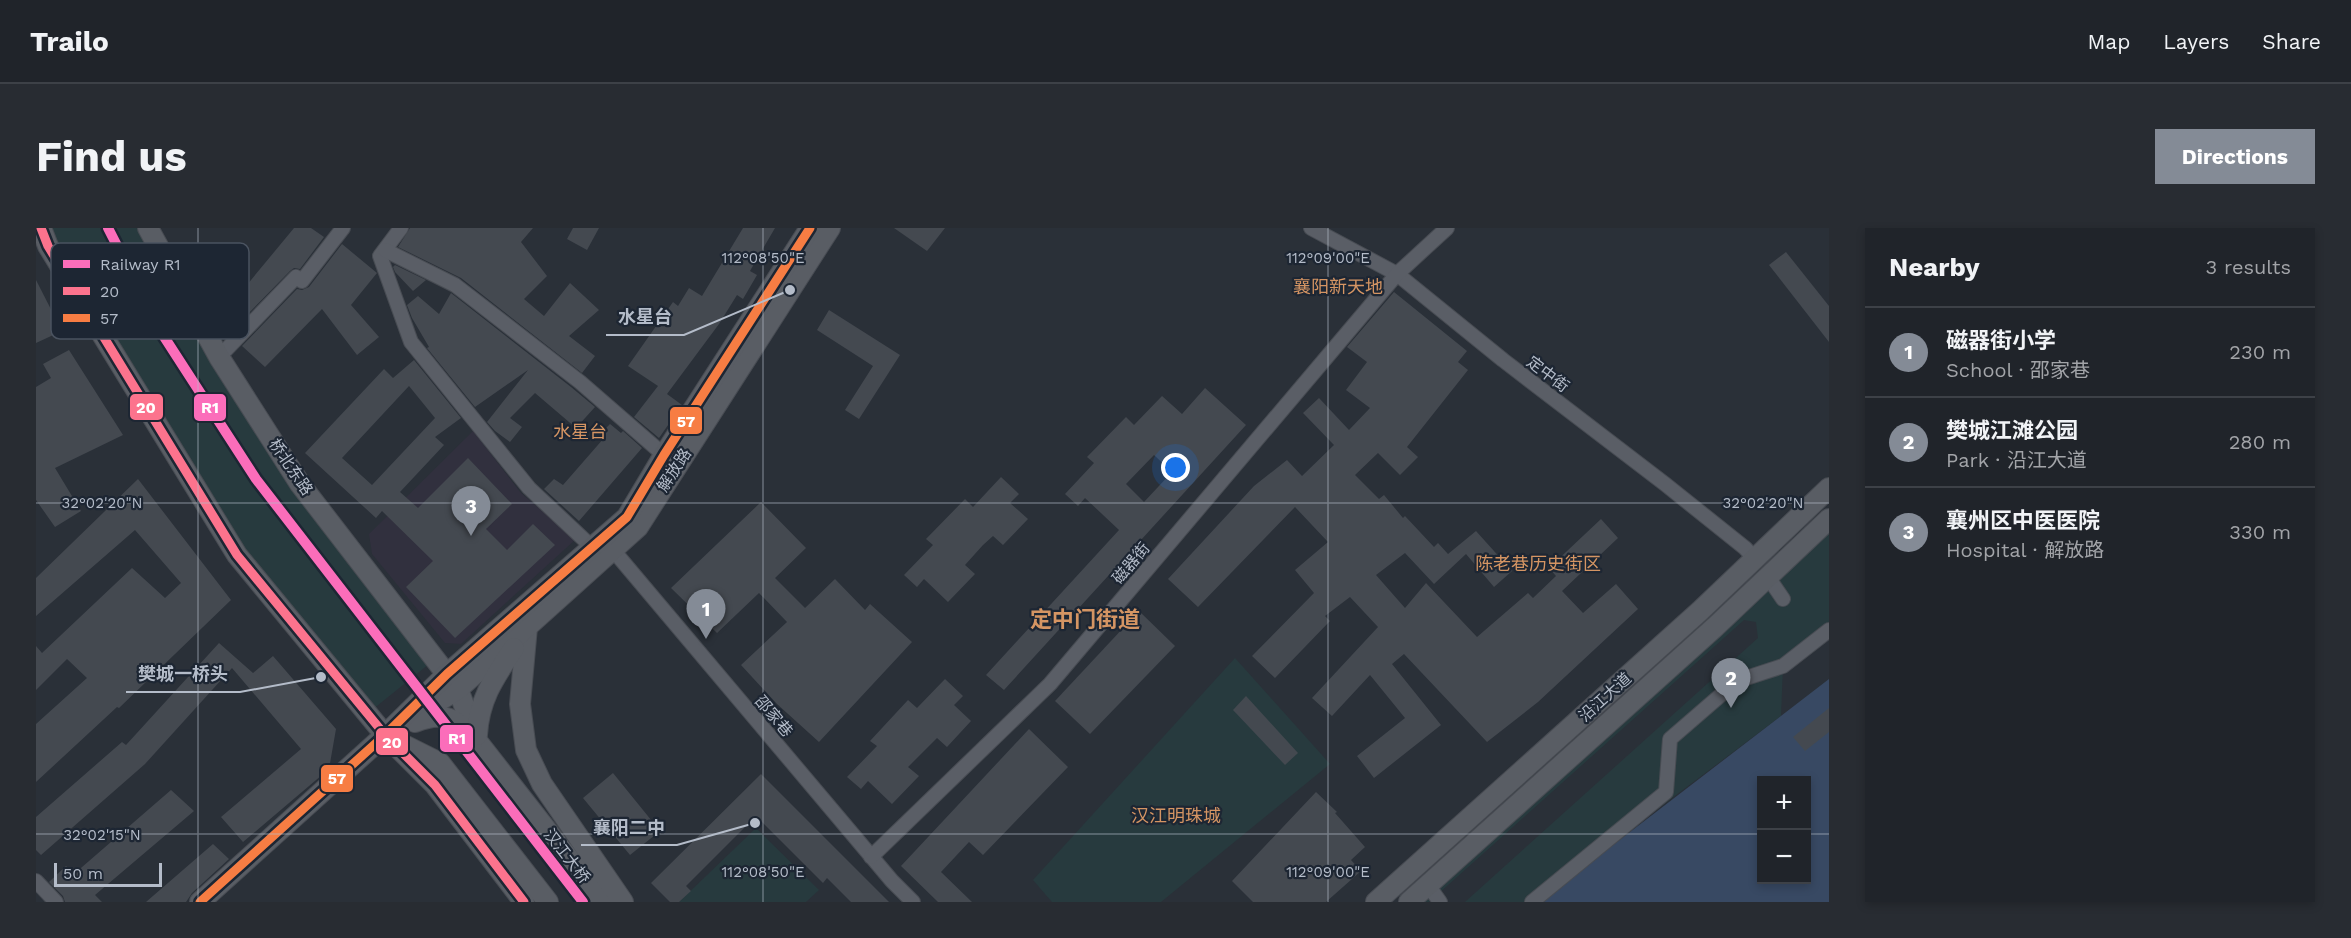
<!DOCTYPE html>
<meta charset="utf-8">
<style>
body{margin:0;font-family:"Work Sans","Noto Sans SC",sans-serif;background:#282c32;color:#f1f3f6}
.controls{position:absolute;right:18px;bottom:18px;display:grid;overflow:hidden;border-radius:0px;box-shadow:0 3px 9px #0003}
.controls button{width:54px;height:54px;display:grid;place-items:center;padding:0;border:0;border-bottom:2px solid #3d4147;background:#20242a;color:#f1f3f6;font:30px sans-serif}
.scale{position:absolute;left:18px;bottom:15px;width:108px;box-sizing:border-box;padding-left:6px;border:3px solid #b4bcc9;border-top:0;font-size:16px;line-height:21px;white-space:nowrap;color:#b4bcc9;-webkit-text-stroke:4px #1d2633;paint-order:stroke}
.you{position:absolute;left:1140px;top:240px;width:21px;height:21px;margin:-15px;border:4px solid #fff;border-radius:50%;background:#1a73e8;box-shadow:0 0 0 9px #1a73e833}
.badge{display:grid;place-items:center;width:39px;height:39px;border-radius:50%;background:#848b96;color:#fff;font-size:20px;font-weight:700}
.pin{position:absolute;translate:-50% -50px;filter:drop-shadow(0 2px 3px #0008)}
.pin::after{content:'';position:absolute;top:32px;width:21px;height:18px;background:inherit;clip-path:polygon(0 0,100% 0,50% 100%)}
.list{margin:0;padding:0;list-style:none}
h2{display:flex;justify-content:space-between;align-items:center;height:78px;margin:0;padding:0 24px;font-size:26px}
h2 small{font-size:20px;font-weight:400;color:#a2a4a8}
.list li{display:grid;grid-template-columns:39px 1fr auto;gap:18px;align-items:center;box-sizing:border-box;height:90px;padding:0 24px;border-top:2px solid #3d4147}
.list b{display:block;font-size:22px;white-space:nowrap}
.list p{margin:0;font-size:20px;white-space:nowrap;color:#a2a4a8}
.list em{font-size:20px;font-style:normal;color:#a2a4a8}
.map{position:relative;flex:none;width:1793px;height:674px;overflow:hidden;border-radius:0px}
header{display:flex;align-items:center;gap:36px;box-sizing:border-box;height:84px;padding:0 30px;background:#20242a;border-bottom:2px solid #3d4147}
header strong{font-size:28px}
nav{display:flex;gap:33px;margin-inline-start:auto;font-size:21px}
.intro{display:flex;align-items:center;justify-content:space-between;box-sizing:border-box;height:144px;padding:0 36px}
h1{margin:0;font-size:42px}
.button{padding:15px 27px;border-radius:0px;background:#848b96;color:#fff;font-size:21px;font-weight:700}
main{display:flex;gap:36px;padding:0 36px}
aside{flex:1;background:#20242a;border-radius:0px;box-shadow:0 3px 9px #0003}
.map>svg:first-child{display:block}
.medical{fill:#31303e}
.green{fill:#273a3e}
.water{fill:#384963;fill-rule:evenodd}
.building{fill:#444950;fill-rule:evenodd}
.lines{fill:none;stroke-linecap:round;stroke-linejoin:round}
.street-casing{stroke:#484c53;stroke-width:16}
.secondary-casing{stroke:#484c53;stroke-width:22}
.street{stroke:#5a5e66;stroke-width:14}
.secondary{stroke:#595d64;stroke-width:20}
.bus-1-casing{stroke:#1d2633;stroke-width:14}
.bus-2-casing{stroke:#1d2633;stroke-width:14}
.bus-1{stroke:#fc738d;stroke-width:9}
.bus-2{stroke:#f77d43;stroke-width:9}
.rail-1-casing{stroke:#1d2633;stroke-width:15}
.rail-1{stroke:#fb6dba;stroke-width:10}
.ticks{fill:none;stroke:#b4bcc9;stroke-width:1.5;stroke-opacity:0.45}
.labels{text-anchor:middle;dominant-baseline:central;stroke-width:4.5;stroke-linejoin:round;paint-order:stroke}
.street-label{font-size:16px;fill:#b4bcc9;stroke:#1d2633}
.neighbourhood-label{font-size:18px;fill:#d59563;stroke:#1d2633}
.district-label{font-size:22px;font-weight:bold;fill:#d59563;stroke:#1d2633}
.key{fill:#1d2633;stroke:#4a5360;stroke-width:1.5}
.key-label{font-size:16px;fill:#b4bcc9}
.ticks-label{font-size:15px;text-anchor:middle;fill:#b4bcc9;stroke:#1d2633;stroke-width:4.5;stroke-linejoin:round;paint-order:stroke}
.leader{fill:none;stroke:#b4bcc9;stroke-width:2}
.callout-dot{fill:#b4bcc9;stroke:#1d2633;stroke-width:2}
.callout-label{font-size:18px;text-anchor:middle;font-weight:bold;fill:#b4bcc9;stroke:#1d2633;stroke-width:4.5;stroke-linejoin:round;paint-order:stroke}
.line-badge{stroke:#1d2633;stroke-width:2}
.badge-label{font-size:16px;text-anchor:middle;font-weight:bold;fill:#fff}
</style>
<header>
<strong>Trailo</strong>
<nav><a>Map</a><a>Layers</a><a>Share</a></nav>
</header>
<div class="intro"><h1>Find us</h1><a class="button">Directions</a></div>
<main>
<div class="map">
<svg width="1793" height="674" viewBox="0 0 1793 674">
<rect width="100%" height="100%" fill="#2a3038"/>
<path class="medical" d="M437,203L485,265L540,311L425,416L409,415L336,326L333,306Z"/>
<g class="green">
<path d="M5,0H113L183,129L393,436L336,482L204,331Z"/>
<path d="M1793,283V402L1747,438L1745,488L1498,674H1429L1722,410L1720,394L1708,392L1393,674H1363L1689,375Z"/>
<path d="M1199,430L1294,536L1125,674H1016L997,652Z"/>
<path d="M720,600L783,662L770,674H643Z"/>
</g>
<path class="water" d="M1793,451V674H1503ZM1726,552H1770V652H1726Z"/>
<g class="building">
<path d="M258,0H275L288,9L264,41L258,40L254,43L205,93L191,81Z"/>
<path d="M374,0H497L485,14L511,48L488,71L508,88L534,55L563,82L533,108L559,128L546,145L425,50L362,19Z"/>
<path d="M537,0H563L551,22L531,11Z"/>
<path d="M707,0H739L714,43L721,47L707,71L701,67L683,96L631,166L646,177L623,210L598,189L622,158L592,138L637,74L642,78L653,60L666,68Z"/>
<path d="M858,0H909L891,23Z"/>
<path d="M306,16L341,45L315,77L343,109L321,127L286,81L229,139L206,118L261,61L266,62L273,59Z"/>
<path d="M1750,24L1793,78V114L1733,37Z"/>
<path d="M359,37L390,52L377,63L359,44L357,39Z"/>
<path d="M0,52L26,103L0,115Z"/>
<path d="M1358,64L1431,123L1422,134L1432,142L1371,219L1382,229L1364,247L1342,225L1319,247L1343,271L1348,267L1367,290L1369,288L1398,319L1402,315L1412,326L1440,303L1476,343L1458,359L1430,326L1398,356L1369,325L1340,347L1369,380L1390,355L1441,409L1492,365L1497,370L1520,348L1513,340L1565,291L1582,310L1526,363L1547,385L1580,356L1602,381L1502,474L1451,514L1368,426L1356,436L1405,497L1338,550L1321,528L1369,490L1334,447L1296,488L1276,470L1342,399L1314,369L1289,388L1294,393L1239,450L1216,428L1278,365L1259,342L1292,314L1259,279L1162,379L1132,351L1218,258L1251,232L1266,248L1298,217L1267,185L1283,170L1313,202L1334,180L1310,162L1331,134L1311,119Z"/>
<path d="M415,65L535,159L559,179L540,200L499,165L474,190L486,199L474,214L459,203L451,194L492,142L439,179L391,120L393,119L376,90L371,77L382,68L403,86Z"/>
<path d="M793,82L864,127L823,191L809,182L837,138L781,102Z"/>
<path d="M33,122L87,207L19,240L45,283L19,299L0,272V159L15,150L7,136Z"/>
<path d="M378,132L425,190L399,209L408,217L364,264L382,280L432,230L476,276L450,301L471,322L497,296L519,317L419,410L370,359L397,333L346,283L340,290L269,225L348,141L357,150ZM373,158L399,190L336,257L306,230Z"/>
<path d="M1169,160L1210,197L968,462L950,447L1083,302L1049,270L1042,278L1029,266L1058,235L1051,229L1090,189L1098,197L1126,168L1146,186ZM1118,227L1136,244L1108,274L1090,256Z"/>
<path d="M574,196L585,205L587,203L606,220L543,293L508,261L518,251L527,257L568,210L564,206Z"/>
<path d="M965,249L983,266L974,275L992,291L967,317L957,308L947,317L929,337L939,346L912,374L888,351L881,359L868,347L897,317L890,311L929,271L937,279Z"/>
<path d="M102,251L195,372L83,480L81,479L0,554V496L51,450L31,431L0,462V418L6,425L96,340L129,370L145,355L99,302L0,388V350Z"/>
<path d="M725,274L770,320L739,350L769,380L799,351L829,382L834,376L876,414L783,514L741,476L705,437L751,394L723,365L681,405L635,360Z"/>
<path d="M1103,383L1139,418L1054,506L1019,473Z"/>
<path d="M183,415L217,445L237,428L300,501L293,541L207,614L185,589L265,521L196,440L109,536L5,627L0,622V589L86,514L90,517Z"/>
<path d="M909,451L927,468L918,477L935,493L911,519L901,510L872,539L883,548L856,576L832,553L825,561L811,549L841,518L834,513L872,472L881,480Z"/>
<path d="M1210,468L1262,525L1249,537L1197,482Z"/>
<path d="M1793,480V504L1769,523L1757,509Z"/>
<path d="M993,501L1032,539L947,627L933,614L905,644L936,674H902L865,638Z"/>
<path d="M577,545L624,603L594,627L547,570Z"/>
<path d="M725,546L853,674H815L791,650L787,655L720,588L650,658L655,663L643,674H634L615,655Z"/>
<path d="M135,562L158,583L59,667L66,674H29L27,668L13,654L30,638L38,646Z"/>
<path d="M1280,564L1301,584L1299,585L1329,619L1315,632L1325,643L1290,674H1217L1196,653Z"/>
<path d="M177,616L193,631L156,665L150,674H110Z"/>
</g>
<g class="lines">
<defs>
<g id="street">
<path d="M365,0L344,28L375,114L493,260L557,320"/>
<path d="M1275,0L1361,46L1467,132L1629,256L1709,320L1719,331"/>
<path d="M349,22L419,57L544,154L628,227"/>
<path d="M183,129L260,49L266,53L307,0"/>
<path d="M577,322L856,653L877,674"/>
<path d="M1732,349L1747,371"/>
<path d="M835,629L1014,456L1361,46L1411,0"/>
<path d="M0,653L20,674"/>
<path d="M1392,657L1404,674"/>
<path d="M1496,674L1630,564L1634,511L1701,453L1747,438L1793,402"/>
</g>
<g id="secondary">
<path d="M5,0L12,18L201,327L349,507L399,557L488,674"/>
<path d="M112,0L183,129L264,256L422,461L441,513L567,674"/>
<path d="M491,399L484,476L490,522L506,556L587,674"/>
<path d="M382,486L422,461L602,299L794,0"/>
<path d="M379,494C409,482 418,491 439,511"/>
<path d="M441,507C443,471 458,450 478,420"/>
<path d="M362,514L404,535L512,674"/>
<path d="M164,674L349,507L411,446L591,289L628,227L774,0"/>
<path d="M1340,674L1664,383L1793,260"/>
<path d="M1373,674L1679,399L1793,291"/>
</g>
</defs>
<use href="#street" class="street-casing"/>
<use href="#secondary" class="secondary-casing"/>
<use href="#street" class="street"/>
<use href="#secondary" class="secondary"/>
<defs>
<path id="bus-1" d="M5,0L12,18L201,327L349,507L399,557L488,674"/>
<path id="bus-2" d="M164,674L349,507L411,446L591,289L628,227L774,0"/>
</defs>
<use href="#bus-1" class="bus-1-casing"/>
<use href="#bus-2" class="bus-2-casing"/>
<use href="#bus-1" class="bus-1"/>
<use href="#bus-2" class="bus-2"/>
<defs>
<path id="rail-1" d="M72,0L125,104L220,251L547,674"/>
</defs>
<use href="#rail-1" class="rail-1-casing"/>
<use href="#rail-1" class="rail-1"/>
</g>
<path class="ticks" d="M162,0V674M727,0V674M1292,0V674M0,275H1793M0,606H1726M1770,606H1793"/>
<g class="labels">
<g class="street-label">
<text transform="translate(1512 146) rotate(37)">定中街</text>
<text transform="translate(255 239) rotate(56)">桥北东路</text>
<text transform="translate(638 242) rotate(-57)">解放路</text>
<text transform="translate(1095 335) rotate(-50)">磁器街</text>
<text transform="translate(1569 469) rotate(-42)">沿江大道</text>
<text transform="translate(738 488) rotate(50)">邵家巷</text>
<text transform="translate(531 628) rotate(52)">汉江大桥</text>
</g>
<g class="neighbourhood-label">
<text x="1302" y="58">襄阳新天地</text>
<text x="544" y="203">水星台</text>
<text x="1502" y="335">陈老巷历史街区</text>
<text x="1140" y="587">汉江明珠城</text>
</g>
<g class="district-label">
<text x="1049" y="391">定中门街道</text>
</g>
</g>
<rect x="15" y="15" width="198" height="96" rx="9" class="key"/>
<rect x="27" y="32" width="27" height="8" fill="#fb6dba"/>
<rect x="27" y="59" width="27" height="8" fill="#fc738d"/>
<rect x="27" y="86" width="27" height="8" fill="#f77d43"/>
<g class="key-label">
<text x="64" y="42">Railway R1</text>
<text x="64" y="69">20</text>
<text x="64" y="96">57</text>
</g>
<g class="ticks-label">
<text x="727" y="35">112°08'50"E</text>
<text x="1292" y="35">112°09'00"E</text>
<text x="66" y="280">32°02'20"N</text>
<text x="1727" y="280">32°02'20"N</text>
<text x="66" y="612">32°02'15"N</text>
<text x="727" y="649">112°08'50"E</text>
<text x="1292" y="649">112°09'00"E</text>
</g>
<path class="leader" d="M754 62L648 107H570M285 449L204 464H90M719 595L641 617H545"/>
<g class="callout-dot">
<circle cx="754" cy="62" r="6"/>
<circle cx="285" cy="449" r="6"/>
<circle cx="719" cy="595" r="6"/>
</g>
<g class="callout-label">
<text x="609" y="95">水星台</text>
<text x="147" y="452">樊城一桥头</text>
<text x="593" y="606">襄阳二中</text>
</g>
<g class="line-badge">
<rect x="93" y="165" width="35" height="28" rx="6" fill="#fc738d"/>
<rect x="157" y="165" width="34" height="29" rx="6" fill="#fb6dba"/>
<rect x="633" y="178" width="34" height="29" rx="6" fill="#f77d43"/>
<rect x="403" y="496" width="35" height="29" rx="6" fill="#fb6dba"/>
<rect x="339" y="499" width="34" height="29" rx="6" fill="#fc738d"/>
<rect x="284" y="536" width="34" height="29" rx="6" fill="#f77d43"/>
</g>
<g class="badge-label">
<text x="110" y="185">20</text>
<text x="174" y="185">R1</text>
<text x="650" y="199">57</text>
<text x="421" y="516">R1</text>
<text x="356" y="520">20</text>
<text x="301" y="556">57</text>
</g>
</svg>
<div class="controls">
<button>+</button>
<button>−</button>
</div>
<div class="scale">50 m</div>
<div class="you"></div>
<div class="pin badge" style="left:670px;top:411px">1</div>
<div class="pin badge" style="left:1695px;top:480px">2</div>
<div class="pin badge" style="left:435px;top:308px">3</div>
</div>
<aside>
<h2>Nearby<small>3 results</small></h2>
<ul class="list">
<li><span class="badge">1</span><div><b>磁器街小学</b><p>School · 邵家巷</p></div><em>230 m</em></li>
<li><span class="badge">2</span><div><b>樊城江滩公园</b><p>Park · 沿江大道</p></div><em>280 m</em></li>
<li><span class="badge">3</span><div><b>襄州区中医医院</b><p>Hospital · 解放路</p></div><em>330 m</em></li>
</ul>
</aside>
</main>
